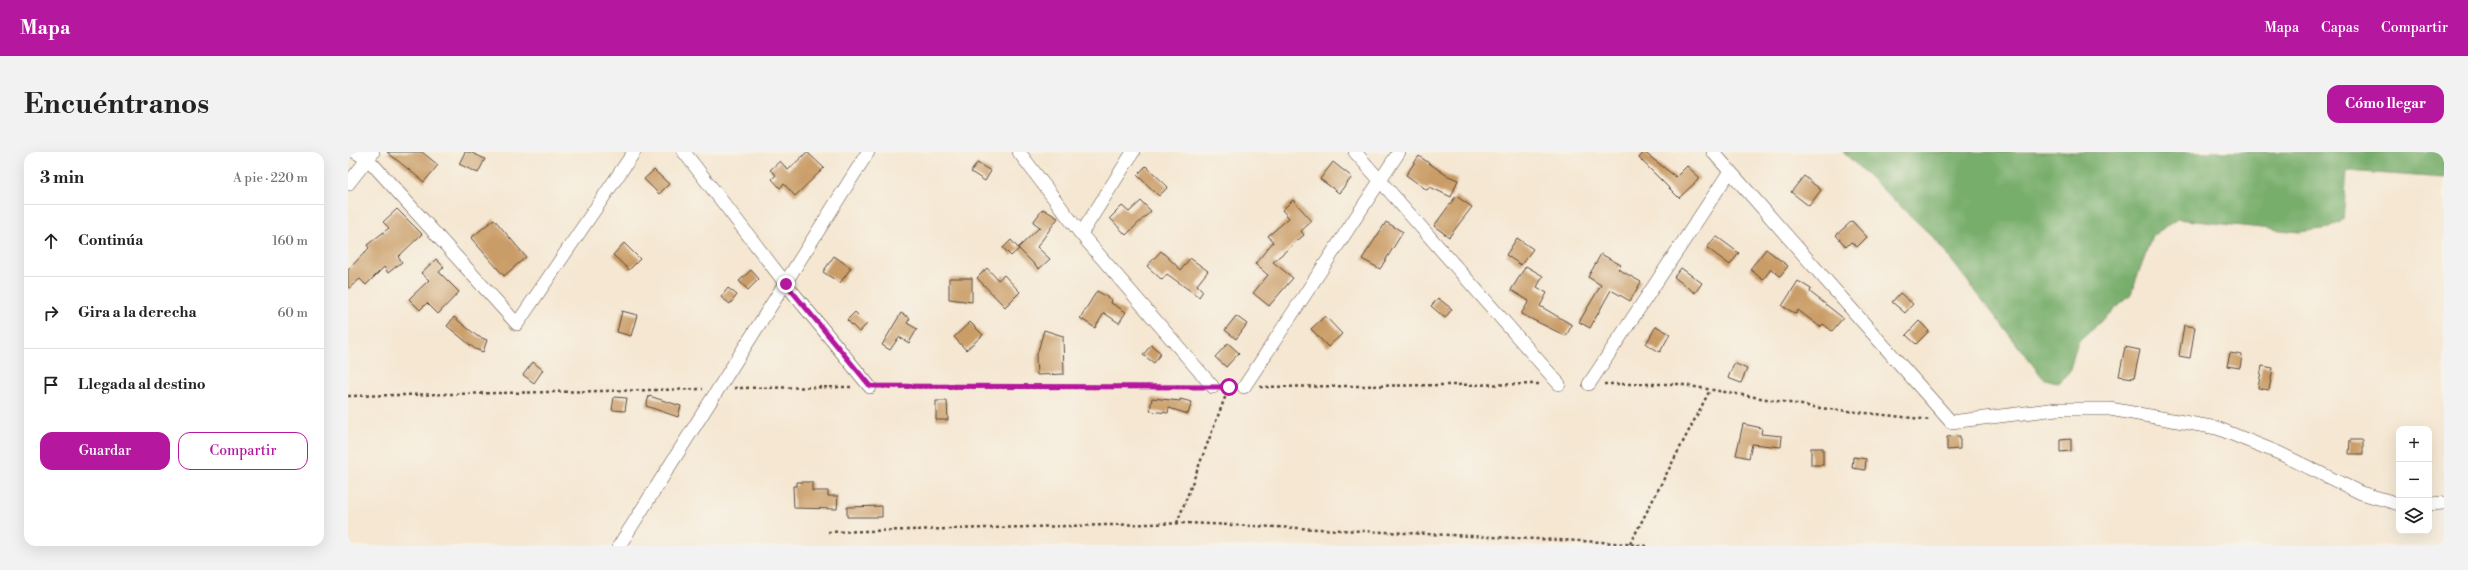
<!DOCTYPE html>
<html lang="es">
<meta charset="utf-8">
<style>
body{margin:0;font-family:"Libre Bodoni",serif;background:#f2f2f2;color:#222}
.controls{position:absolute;right:12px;bottom:12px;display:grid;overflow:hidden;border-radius:8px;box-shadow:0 4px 16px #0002}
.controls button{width:36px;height:36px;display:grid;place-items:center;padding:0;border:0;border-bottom:1px solid #e0e0e0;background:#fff;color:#222;font:20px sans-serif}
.stop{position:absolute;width:12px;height:12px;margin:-9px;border:3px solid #b5179e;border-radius:50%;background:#fff}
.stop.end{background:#b5179e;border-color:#fff;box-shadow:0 1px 4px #0008}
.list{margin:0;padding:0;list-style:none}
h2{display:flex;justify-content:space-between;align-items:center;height:52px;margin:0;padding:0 16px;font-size:17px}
h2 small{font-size:13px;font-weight:400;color:#767676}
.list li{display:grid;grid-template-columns:26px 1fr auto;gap:12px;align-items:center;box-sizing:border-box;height:72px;padding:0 16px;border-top:1px solid #e0e0e0}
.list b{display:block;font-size:15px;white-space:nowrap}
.list em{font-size:13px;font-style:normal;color:#767676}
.actions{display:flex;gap:8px;padding:12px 16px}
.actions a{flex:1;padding:9px 0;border:1px solid #b5179e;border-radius:12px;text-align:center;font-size:14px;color:#b5179e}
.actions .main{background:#b5179e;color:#fff}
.icon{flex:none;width:22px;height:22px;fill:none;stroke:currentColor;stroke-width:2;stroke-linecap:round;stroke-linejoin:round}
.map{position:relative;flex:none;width:2096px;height:394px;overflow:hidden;border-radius:12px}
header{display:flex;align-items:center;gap:24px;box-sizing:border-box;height:56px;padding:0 20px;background:#b5179e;color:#fff}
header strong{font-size:19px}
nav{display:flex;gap:22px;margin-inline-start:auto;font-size:14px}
.intro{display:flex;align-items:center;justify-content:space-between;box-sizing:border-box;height:96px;padding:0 24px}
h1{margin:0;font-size:28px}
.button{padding:10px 18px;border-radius:12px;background:#b5179e;color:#fff;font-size:14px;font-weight:700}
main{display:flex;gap:24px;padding:0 24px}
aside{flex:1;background:#fff;border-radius:12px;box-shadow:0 4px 16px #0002}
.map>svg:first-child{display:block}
.forest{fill:#78ae6c;stroke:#5a6c45}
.building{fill:#ca9d68}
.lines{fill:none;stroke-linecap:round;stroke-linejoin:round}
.minor-casing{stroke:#574639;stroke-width:14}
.path{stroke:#574639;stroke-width:2.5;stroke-dasharray:3 3;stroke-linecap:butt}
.minor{stroke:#fff;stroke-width:13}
.route{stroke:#b5179e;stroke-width:5}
</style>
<header>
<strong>Mapa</strong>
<nav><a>Mapa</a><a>Capas</a><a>Compartir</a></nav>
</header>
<div class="intro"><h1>Encuéntranos</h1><a class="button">Cómo llegar</a></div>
<main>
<aside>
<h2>3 min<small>A pie · 220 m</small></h2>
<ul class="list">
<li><svg class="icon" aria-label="ahead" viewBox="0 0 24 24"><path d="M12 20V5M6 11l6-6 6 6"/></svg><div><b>Continúa</b></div><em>160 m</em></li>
<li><svg class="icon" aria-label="right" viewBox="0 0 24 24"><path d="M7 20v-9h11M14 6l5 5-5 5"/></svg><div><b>Gira a la derecha</b></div><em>60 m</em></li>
<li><svg class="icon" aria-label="arrive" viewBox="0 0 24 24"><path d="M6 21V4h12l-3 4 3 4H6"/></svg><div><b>Llegada al destino</b></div></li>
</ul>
<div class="actions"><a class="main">Guardar</a><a>Compartir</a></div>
</aside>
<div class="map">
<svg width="2096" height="394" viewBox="0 0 2096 394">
<rect width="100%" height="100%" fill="#f7f3e8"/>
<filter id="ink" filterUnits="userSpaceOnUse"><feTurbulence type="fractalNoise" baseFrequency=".025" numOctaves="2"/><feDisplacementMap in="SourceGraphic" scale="8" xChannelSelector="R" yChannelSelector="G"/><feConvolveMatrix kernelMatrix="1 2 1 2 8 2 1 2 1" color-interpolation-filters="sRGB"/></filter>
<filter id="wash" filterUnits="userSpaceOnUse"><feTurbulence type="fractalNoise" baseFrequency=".012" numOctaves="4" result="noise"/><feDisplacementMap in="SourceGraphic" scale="16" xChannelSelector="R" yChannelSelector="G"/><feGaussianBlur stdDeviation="0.9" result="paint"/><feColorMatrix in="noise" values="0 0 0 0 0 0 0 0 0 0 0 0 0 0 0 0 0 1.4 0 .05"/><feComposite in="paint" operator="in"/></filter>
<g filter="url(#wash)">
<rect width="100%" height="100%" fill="#f5e7d2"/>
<path class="forest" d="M1495,0H2096V26L1999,19L1995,68L1982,76L1951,80L1829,67L1804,84L1782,144L1730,189L1721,220L1710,231L1695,226L1586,86Z"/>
<g id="blocks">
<g class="building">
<path d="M39,0H74L90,13L76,30Z"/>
<path d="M117,0H122L137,7L130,21L111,12Z"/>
<path d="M459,0L476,16L447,44L436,32L432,36L424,27L428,23L422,18L432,9L440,18Z"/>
<path d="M1296,0L1328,25L1339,14L1352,26L1331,46L1291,6Z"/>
<path d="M1071,4L1098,23L1110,28L1103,45L1082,35L1079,38L1058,23Z"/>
<path d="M985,10L1004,25L991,41L972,27Z"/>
<path d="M629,11L643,19L637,29L623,20Z"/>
<path d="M798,14L820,35L811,44L789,23Z"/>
<path d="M306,18L321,32L311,42L296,27Z"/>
<path d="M1456,24L1473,38L1461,54L1443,40Z"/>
<path d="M1108,44L1124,55L1101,85L1086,74Z"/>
<path d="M945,48L964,69L953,79L956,83L925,110L945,126L921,154L905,141L920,123L907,112L925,90L920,84L941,66L934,58Z"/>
<path d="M793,49L803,59L778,83L762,66L774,54L781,60Z"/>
<path d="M49,57L74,82L50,105L54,110L40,121L36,115L18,133L12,127L0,137V118L21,96L19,93L41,76L35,70Z"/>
<path d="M695,57L710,66L689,95L702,107L691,117L670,96L692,75L685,70Z"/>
<path d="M146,67L178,105L156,124L123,86Z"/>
<path d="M1504,69L1519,85L1509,95L1503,90L1498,95L1488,83Z"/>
<path d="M1038,70L1055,80L1032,117L1014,107Z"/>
<path d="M1368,84L1391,101L1382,113L1359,96Z"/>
<path d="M1169,86L1185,97L1173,113L1158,103Z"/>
<path d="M663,88L671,97L663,104L655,96Z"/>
<path d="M276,91L292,107L281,118L265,103Z"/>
<path d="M1418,97L1440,114L1432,124L1423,117L1415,128L1402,117Z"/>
<path d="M813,99L833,118L842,106L860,119L849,133L855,139L851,145L819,122L814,128L799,114Z"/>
<path d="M1253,102L1273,113L1270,117L1293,130L1282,149L1263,138L1242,176L1231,170L1253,133L1240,125Z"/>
<path d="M486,104L503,116L492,131L475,120Z"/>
<path d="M88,107L96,115L91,120L111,140L90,162L79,151L72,158L61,147L81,128L73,121Z"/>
<path d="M1178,114L1195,124L1189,135L1199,141L1192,154L1224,173L1218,184L1173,162L1181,149L1163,138Z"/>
<path d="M639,116L650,128L656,123L672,140L657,155L629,126Z"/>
<path d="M1333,116L1354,131L1347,141L1326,125Z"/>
<path d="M403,118L411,127L400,138L391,129Z"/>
<path d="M601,126H624V150L601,147Z"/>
<path d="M1450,129L1463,137L1462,140L1495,166L1484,179L1475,172L1472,175L1450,158L1448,162L1434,154Z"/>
<path d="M380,136L389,143L382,152L373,145Z"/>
<path d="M749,139L764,148L763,151L778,160L771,171L756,161L747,176L732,166Z"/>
<path d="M1552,141L1565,152L1557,161L1544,150Z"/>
<path d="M1090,146L1104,157L1097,166L1083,154Z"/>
<path d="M274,159L289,163L283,184L269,180Z"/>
<path d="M507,160L519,172L511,180L499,168Z"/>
<path d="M553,161L562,166L559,171L569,177L561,191L551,185L542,198L534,193Z"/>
<path d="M888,164L899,172L888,187L877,178Z"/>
<path d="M977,164L994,182L980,195L963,177Z"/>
<path d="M106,165L129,184L139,188L135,200L127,197L99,174Z"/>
<path d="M1571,169L1581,179L1568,192L1558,183Z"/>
<path d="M622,170L635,183L618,198L606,185Z"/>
<path d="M1836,173L1847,175L1842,206L1831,204Z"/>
<path d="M1308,174L1322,182L1312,200L1298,192Z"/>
<path d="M696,178L715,184L716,222L689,223L688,206Z"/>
<path d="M880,191L891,201L878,215L867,205Z"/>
<path d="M803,193L813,201L806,211L795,203Z"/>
<path d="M1777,195L1792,198L1786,226L1771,224Z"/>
<path d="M1882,201L1894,203L1892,216L1879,214Z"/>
<path d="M185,210L195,218L186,231L175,223Z"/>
<path d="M1386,211L1399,217L1393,231L1380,226Z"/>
<path d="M1914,214L1925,216L1921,238L1910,236Z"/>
<path d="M301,244L333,254L330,265L298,254Z"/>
<path d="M266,245L279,246L277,259L264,258Z"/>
<path d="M804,246L832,249V247L844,250L840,262L821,256L820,261L802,259Z"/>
<path d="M588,249H599L600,268H588Z"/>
<path d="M1395,272L1414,276L1413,282L1434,284L1433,295L1404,292L1401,306L1388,303Z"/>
<path d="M1612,284V297L1599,298V285Z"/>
<path d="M1723,287V299L1712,300V288Z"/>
<path d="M2002,288H2015V302H2001Z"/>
<rect x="1463" y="296" width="12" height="17"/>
<path d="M1505,305L1518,307L1517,318L1504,316Z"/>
<path d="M449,330H464V339H480V344H490L489,357L446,356L445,334H449Z"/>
<path d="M534,354V365H499V355Z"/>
</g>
</g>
</g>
<g filter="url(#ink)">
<use href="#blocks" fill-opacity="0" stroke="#574639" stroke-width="1"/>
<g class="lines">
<defs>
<g id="minor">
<path d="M7,0L20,7L169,172L286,0"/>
<path d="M336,0L438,132L522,235"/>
<path d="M671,0L733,82L865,235"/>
<path d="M1007,0L1211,232"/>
<path d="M1365,0L1603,270L1709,257H1762L1869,276L1931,301L2013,341L2051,352"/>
<path d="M0,32L25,0"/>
<path d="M733,82L785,0"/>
<path d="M1241,232L1382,19"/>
<path d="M896,235L1051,0"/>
<path d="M2081,352L2096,351"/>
<path d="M271,394L520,0"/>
</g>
</defs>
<use href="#minor" class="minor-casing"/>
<g class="path">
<path d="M1256,232H1330L1472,256L1583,268"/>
<path d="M534,235H847"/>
<path d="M912,235L1193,232"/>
<path d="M386,236L505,235"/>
<path d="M0,244L355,237"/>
<path d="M829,371L881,235"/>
<path d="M480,380L840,371L1254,390L1300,394"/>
<path d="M1282,392L1362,238"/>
</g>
<use href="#minor" class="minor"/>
</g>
</g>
<g class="lines" filter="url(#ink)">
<path class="route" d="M438,132L522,234L881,235"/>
</g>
</svg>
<div class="controls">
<button>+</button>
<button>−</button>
<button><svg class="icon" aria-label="layers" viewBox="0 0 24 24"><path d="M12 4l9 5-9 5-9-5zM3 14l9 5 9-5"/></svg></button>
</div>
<div class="stop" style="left:881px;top:235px"></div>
<div class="stop end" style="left:438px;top:132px"></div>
</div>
</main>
